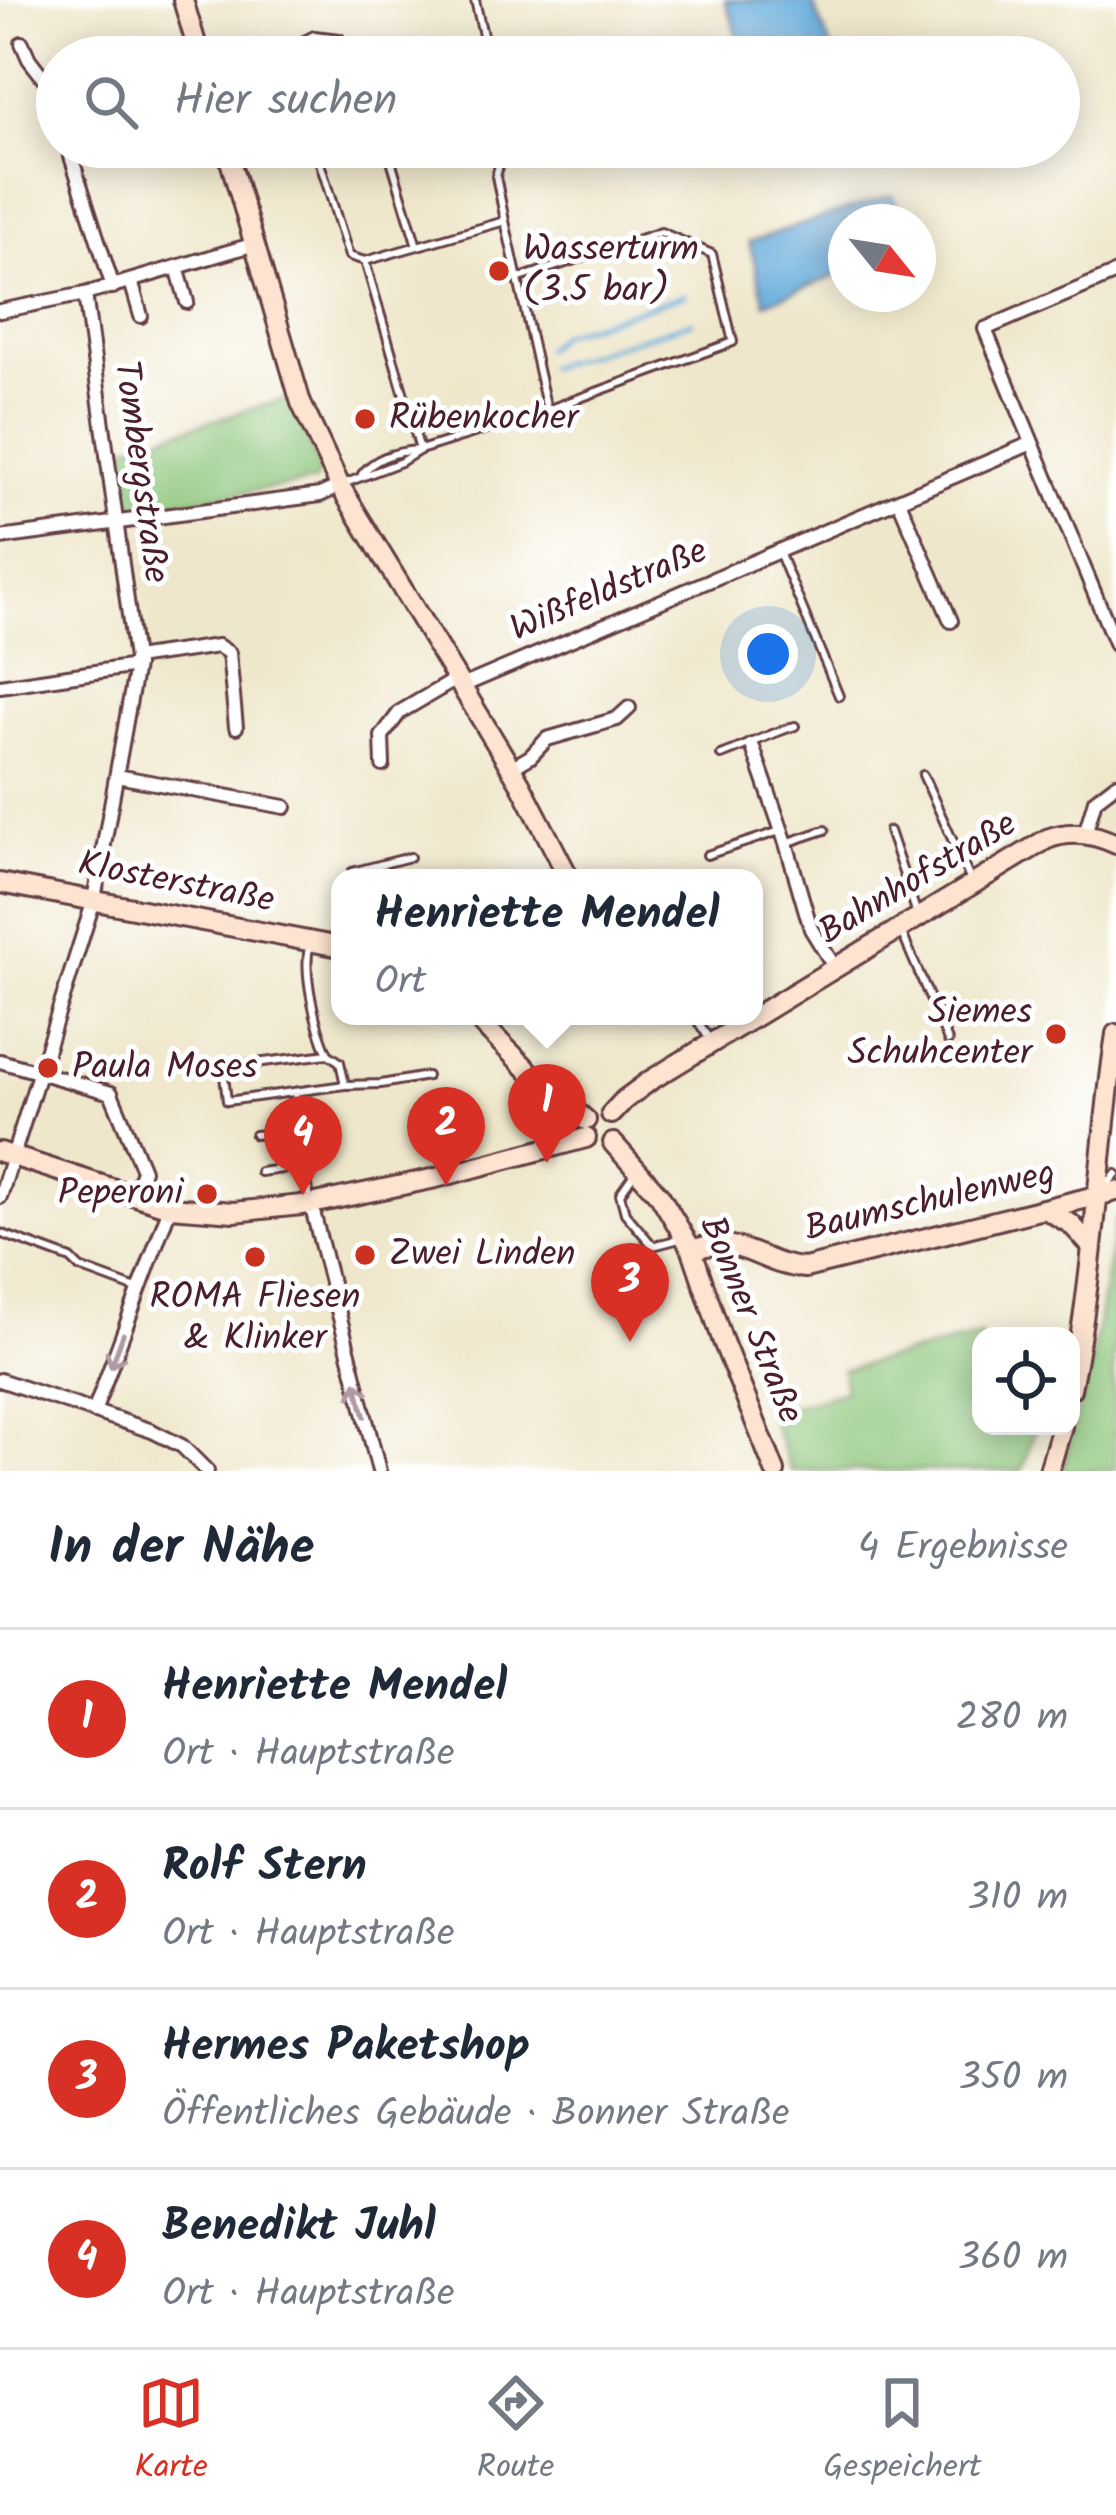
<!DOCTYPE html>
<html lang="de">
<meta charset="utf-8">
<style>
body{margin:0;font-family:Kalam,sans-serif;background:#f2f2f3;color:#1f2937}
.controls{position:absolute;right:36px;bottom:36px;display:grid;overflow:hidden;border-radius:24px;box-shadow:0 6px 30px #0003}
.controls button{width:108px;height:108px;display:grid;place-items:center;padding:0;border:0;border-bottom:3px solid #e0e1e3;background:#fff;color:#1f2937;font:60px sans-serif}
.compass{position:absolute;left:828px;top:204px;width:108px;height:108px;border-radius:50%;background:#fff;box-shadow:0 6px 30px #0003;rotate:120deg}
.you{position:absolute;left:768px;top:654px;width:42px;height:42px;margin:-30px;border:9px solid #fff;border-radius:50%;background:#1a73e8;box-shadow:0 0 0 18px #1a73e833}
.badge{display:grid;place-items:center;width:78px;height:78px;border-radius:50%;background:#d93025;color:#fff;font-size:39px;font-weight:700}
.pin{position:absolute;translate:-50% -99px;filter:drop-shadow(0 3px 6px #0008)}
.pin::after{content:'';position:absolute;top:63px;width:42px;height:36px;background:inherit;clip-path:polygon(0 0,100% 0,50% 100%)}
.popup{position:absolute;left:331px;top:869px;width:432px;height:156px;box-sizing:border-box;display:grid;place-content:center;border-radius:24px;background:#fff;filter:drop-shadow(0 3px 9px #0005);font-size:39px;white-space:nowrap;color:#747a83}
.popup b{font-size:45px;color:#1f2937}
.popup::after{content:'';position:absolute;left:50%;top:100%;margin-left:-24px;border:24px solid transparent;border-top-color:#fff}
.list{margin:0;padding:0;list-style:none}
h2{display:flex;justify-content:space-between;align-items:center;height:156px;margin:0;padding:0 48px;font-size:51px}
h2 small{font-size:39px;font-weight:400;color:#747a83}
.list li{display:grid;grid-template-columns:78px 1fr auto;gap:36px;align-items:center;box-sizing:border-box;height:180px;padding:0 48px;border-top:3px solid #e0e1e3}
.list b{display:block;font-size:45px;white-space:nowrap}
.list p{margin:0;font-size:39px;white-space:nowrap;color:#747a83}
.list em{font-size:39px;font-style:normal;color:#747a83}
.icon{flex:none;width:66px;height:66px;fill:none;stroke:currentColor;stroke-width:2;stroke-linecap:round;stroke-linejoin:round}
.map{position:relative;flex:none;width:1116px;height:1471px;overflow:hidden}
.search{position:absolute;background:#fff;box-shadow:0 6px 30px #0003;left:36px;right:36px;top:36px;height:132px;display:flex;align-items:center;gap:30px;box-sizing:border-box;padding:0 42px;border-radius:66px;color:#747a83;font-size:45px}
.sheet{height:876px;background:#fff}
nav{display:flex;justify-content:space-around;align-items:center;box-sizing:border-box;height:168px;border-top:3px solid #e0e1e3;background:#fff;font-size:33px;color:#747a83}
nav a{display:grid;justify-items:center;gap:6px}
nav .on{color:#d93025}
.map>svg:first-child{display:block}
.green{fill:#8cc579;stroke:#6b7252;stroke-width:3}
.water{fill:#64aada;stroke:#576482;stroke-width:3}
.lines{fill:none;stroke-linecap:round;stroke-linejoin:round}
.stream{stroke:#64aada;stroke-width:4.5}
.lane-casing{stroke:#633d43;stroke-width:12}
.street-casing{stroke:#633d43;stroke-width:18}
.secondary-casing{stroke:#633d43;stroke-width:24}
.lane{stroke:#fff;stroke-width:6}
.street{stroke:#fff;stroke-width:12}
.secondary{stroke:#fde4d1;stroke-width:18}
.oneway{stroke:#ae9aa0}
.poi-dot{fill:#c8321e;stroke:#fff;stroke-width:4.5}
.labels{text-anchor:middle;dominant-baseline:central;stroke-width:10;stroke-linejoin:round;paint-order:stroke}
.poi-label{font-size:36px;fill:#4a1f2b;stroke:#fff;text-anchor:start}
.street-label{font-size:36px;fill:#4a1f2b;stroke:#fff}
</style>
<div class="map">
<svg width="1116" height="1471" viewBox="0 0 1116 1471">
<rect width="100%" height="100%" fill="#fff"/>
<filter id="ink" filterUnits="userSpaceOnUse"><feTurbulence type="fractalNoise" baseFrequency=".00833" numOctaves="2"/><feDisplacementMap in="SourceGraphic" scale="24" xChannelSelector="R" yChannelSelector="G"/><feConvolveMatrix kernelMatrix="1 2 1 2 8 2 1 2 1" color-interpolation-filters="sRGB"/></filter>
<filter id="wash" filterUnits="userSpaceOnUse"><feTurbulence type="fractalNoise" baseFrequency=".004" numOctaves="4" result="noise"/><feDisplacementMap in="SourceGraphic" scale="48" xChannelSelector="R" yChannelSelector="G"/><feGaussianBlur stdDeviation="2.7" result="paint"/><feColorMatrix in="noise" values="0 0 0 0 0 0 0 0 0 0 0 0 0 0 0 0 0 1.4 0 .05"/><feComposite in="paint" operator="in"/></filter>
<g filter="url(#wash)">
<rect width="100%" height="100%" fill="#efe7cb"/>
<g class="green">
<path d="M292,397L320,471L314,482L124,510L114,450Z"/>
<path d="M1116,1216C1116,1301 1111,1386 1116,1471H1062L1094,1348Z"/>
<path d="M981,1336V1426H1036L1022,1471H791L769,1413L845,1391L842,1370Z"/>
</g>
<g class="water">
<path d="M725,0H811L835,57H746Z"/>
<path d="M892,195L905,222H846V272L765,303L749,242Z"/>
</g>
<g class="lines">
<g class="stream">
<path d="M545,350L559,335L685,295"/>
<path d="M548,367L692,322"/>
</g>
</g>
</g>
<g filter="url(#ink)">
<g class="lines">
<defs>
<g id="lane">
<path d="M475,0L488,57"/>
<path d="M286,57L284,50L314,35L340,38L350,57"/>
<path d="M315,147L349,256L365,261"/>
<path d="M387,147L417,246"/>
<path d="M504,147L496,176L505,221"/>
<path d="M362,474C376,456 398,451 420,450L365,261L505,221L547,410"/>
<path d="M343,484L401,462L420,450L547,410L733,342L712,254L661,232L520,278"/>
<path d="M779,552L839,696"/>
<path d="M721,755C747,746 768,734 795,726"/>
<path d="M923,775L971,881"/>
<path d="M889,831L917,914"/>
<path d="M789,842L825,830"/>
<path d="M707,855L780,831"/>
<path d="M351,878L352,872L410,857"/>
<path d="M901,931L948,1041"/>
<path d="M309,947C303,974 316,1028 328,1054"/>
<path d="M694,1016L709,1038"/>
<path d="M328,1054L340,1062L345,1085L227,1101L223,1067Z"/>
<path d="M345,1085L381,1084L427,1076"/>
<path d="M295,1093L310,1200"/>
<path d="M255,1135L300,1130"/>
<path d="M260,1172L305,1166"/>
<path d="M634,1174L620,1194L625,1213L653,1246L683,1238"/>
<path d="M1103,1189L1116,1174"/>
<path d="M0,1233L71,1259L80,1268L139,1290"/>
</g>
<g id="street">
<path d="M22,43L29,59L46,81L57,114"/>
<path d="M68,147L113,287"/>
<path d="M177,267L187,302"/>
<path d="M1116,273L985,329L1116,645"/>
<path d="M131,281L141,316"/>
<path d="M0,311L85,294L255,244"/>
<path d="M899,501L951,621"/>
<path d="M0,538L320,495L340,486"/>
<path d="M135,658L218,646L229,653L236,727"/>
<path d="M0,686L136,666"/>
<path d="M462,686L1032,443"/>
<path d="M752,745L786,843L811,929L835,968"/>
<path d="M383,765L382,736L400,712L458,678"/>
<path d="M511,768L530,757L547,739L617,719L629,708"/>
<path d="M117,776L285,807"/>
<path d="M1085,834L1095,800L1116,784"/>
<path d="M0,1061L111,1093L143,1170L135,1195"/>
<path d="M0,1197L94,900L136,666L85,294"/>
<path d="M311,1204L379,1471"/>
<path d="M0,1380L152,1431L182,1446L207,1471"/>
<path d="M94,1412L170,1207"/>
</g>
<g id="secondary">
<path d="M183,0L200,57"/>
<path d="M226,147L301,403L340,486L520,783L569,878"/>
<path d="M0,883L340,947"/>
<path d="M474,1016L537,1079L586,1120"/>
<path d="M611,1114L624,1100L651,1080L1047,839C1070,830 1093,833 1116,844"/>
<path d="M613,1143L660,1196L692,1250L722,1339L775,1471"/>
<path d="M0,1152L170,1207L234,1212L311,1204L436,1178L586,1138"/>
<path d="M1045,1209L1071,1224L1091,1246"/>
<path d="M692,1250C741,1232 760,1266 805,1268L1116,1191"/>
<path d="M1071,1389C1095,1272 1098,1152 1116,1034"/>
<path d="M1049,1471L1062,1426"/>
</g>
</defs>
<use href="#lane" class="lane-casing"/>
<use href="#street" class="street-casing"/>
<use href="#secondary" class="secondary-casing"/>
<use href="#lane" class="lane"/>
<use href="#street" class="street"/>
<use href="#secondary" class="secondary"/>
</g>
<defs><path id="oneway-shaft" d="M-6 0H5M1.5-3L5.5 0L1.5 3" fill="none" stroke-width="1.6" stroke-linecap="round" stroke-linejoin="round" transform="scale(3)"/></defs>
<g class="oneway">
<use href="#oneway-shaft" transform="translate(117 1351) rotate(110)"/>
<use href="#oneway-shaft" transform="translate(360 1399) rotate(-105)"/>
</g>
</g>
<g class="poi-dot">
<circle cx="499" cy="271" r="12"/>
<circle cx="365" cy="419" r="12"/>
<circle cx="1056" cy="1034" r="12"/>
<circle cx="48" cy="1068" r="12"/>
<circle cx="207" cy="1194" r="12"/>
<circle cx="365" cy="1255" r="12"/>
<circle cx="255" cy="1257" r="12"/>
</g>
<g class="labels">
<g class="poi-label">
<text x="523" y="250">Wasserturm<tspan x="523" dy="41">(3.5 bar)</tspan></text>
<text x="389" y="419">Rübenkocher</text>
<text x="1032" y="1013" text-anchor="end">Siemes<tspan x="1032" dy="41">Schuhcenter</tspan></text>
<text x="72" y="1068">Paula Moses</text>
<text x="183" y="1194" text-anchor="end">Peperoni</text>
<text x="389" y="1255">Zwei Linden</text>
<text x="255" y="1298" text-anchor="middle">ROMA Fliesen<tspan x="255" dy="41">&amp; Klinker</tspan></text>
</g>
<g class="street-label">
<text transform="translate(140 472) rotate(82)">Tombergstraße</text>
<text transform="translate(609 591) rotate(-23)">Wißfeldstraße</text>
<text transform="translate(918 879) rotate(-31)">Bahnhofstraße</text>
<text transform="translate(176 883) rotate(11)">Klosterstraße</text>
<text transform="translate(930 1202) rotate(-13)">Baumschulenweg</text>
<text transform="translate(750 1320) rotate(68)">Bonner Straße</text>
</g>
</g>
</svg>
<div class="controls">
<button><svg class="icon" aria-label="locate" viewBox="0 0 24 24"><circle cx="12" cy="12" r="6"/><path d="M12 2v4M12 18v4M2 12h4M18 12h4"/></svg></button>
</div>
<svg class="compass" viewBox="-18 -18 36 36"><path d="M0-13l5 13h-10z" fill="#e53935"/><path d="M0 13l5-13h-10z" fill="#747a83"/></svg>
<div class="you"></div>
<div class="pin badge" style="left:547px;top:1163px">1</div>
<div class="popup"><b>Henriette Mendel</b>Ort</div>
<div class="pin badge" style="left:446px;top:1186px">2</div>
<div class="pin badge" style="left:630px;top:1342px">3</div>
<div class="pin badge" style="left:303px;top:1195px">4</div>
<div class="search"><svg class="icon" aria-label="search" viewBox="0 0 24 24"><circle cx="10" cy="10" r="6"/><path d="M15 15l6 6"/></svg>Hier suchen</div>
</div>
<section class="sheet">
<h2>In der Nähe<small>4 Ergebnisse</small></h2>
<ul class="list">
<li><span class="badge">1</span><div><b>Henriette Mendel</b><p>Ort · Hauptstraße</p></div><em>280 m</em></li>
<li><span class="badge">2</span><div><b>Rolf Stern</b><p>Ort · Hauptstraße</p></div><em>310 m</em></li>
<li><span class="badge">3</span><div><b>Hermes Paketshop</b><p>Öffentliches Gebäude · Bonner Straße</p></div><em>350 m</em></li>
<li><span class="badge">4</span><div><b>Benedikt Juhl</b><p>Ort · Hauptstraße</p></div><em>360 m</em></li>
</ul>
</section>
<nav>
<a class="on"><svg class="icon" aria-label="map" viewBox="0 0 24 24"><path d="M3 6l6-2 6 2 6-2v14l-6 2-6-2-6 2zM9 4v14M15 6v14"/></svg>Karte</a>
<a><svg class="icon" aria-label="directions" viewBox="0 0 24 24"><path d="M12 3l9 9-9 9-9-9zM9 14v-3h6M13 9l2 2-2 2"/></svg>Route</a>
<a><svg class="icon" aria-label="saved" viewBox="0 0 24 24"><path d="M7 4h10v16l-5-4-5 4z"/></svg>Gespeichert</a>
</nav>
